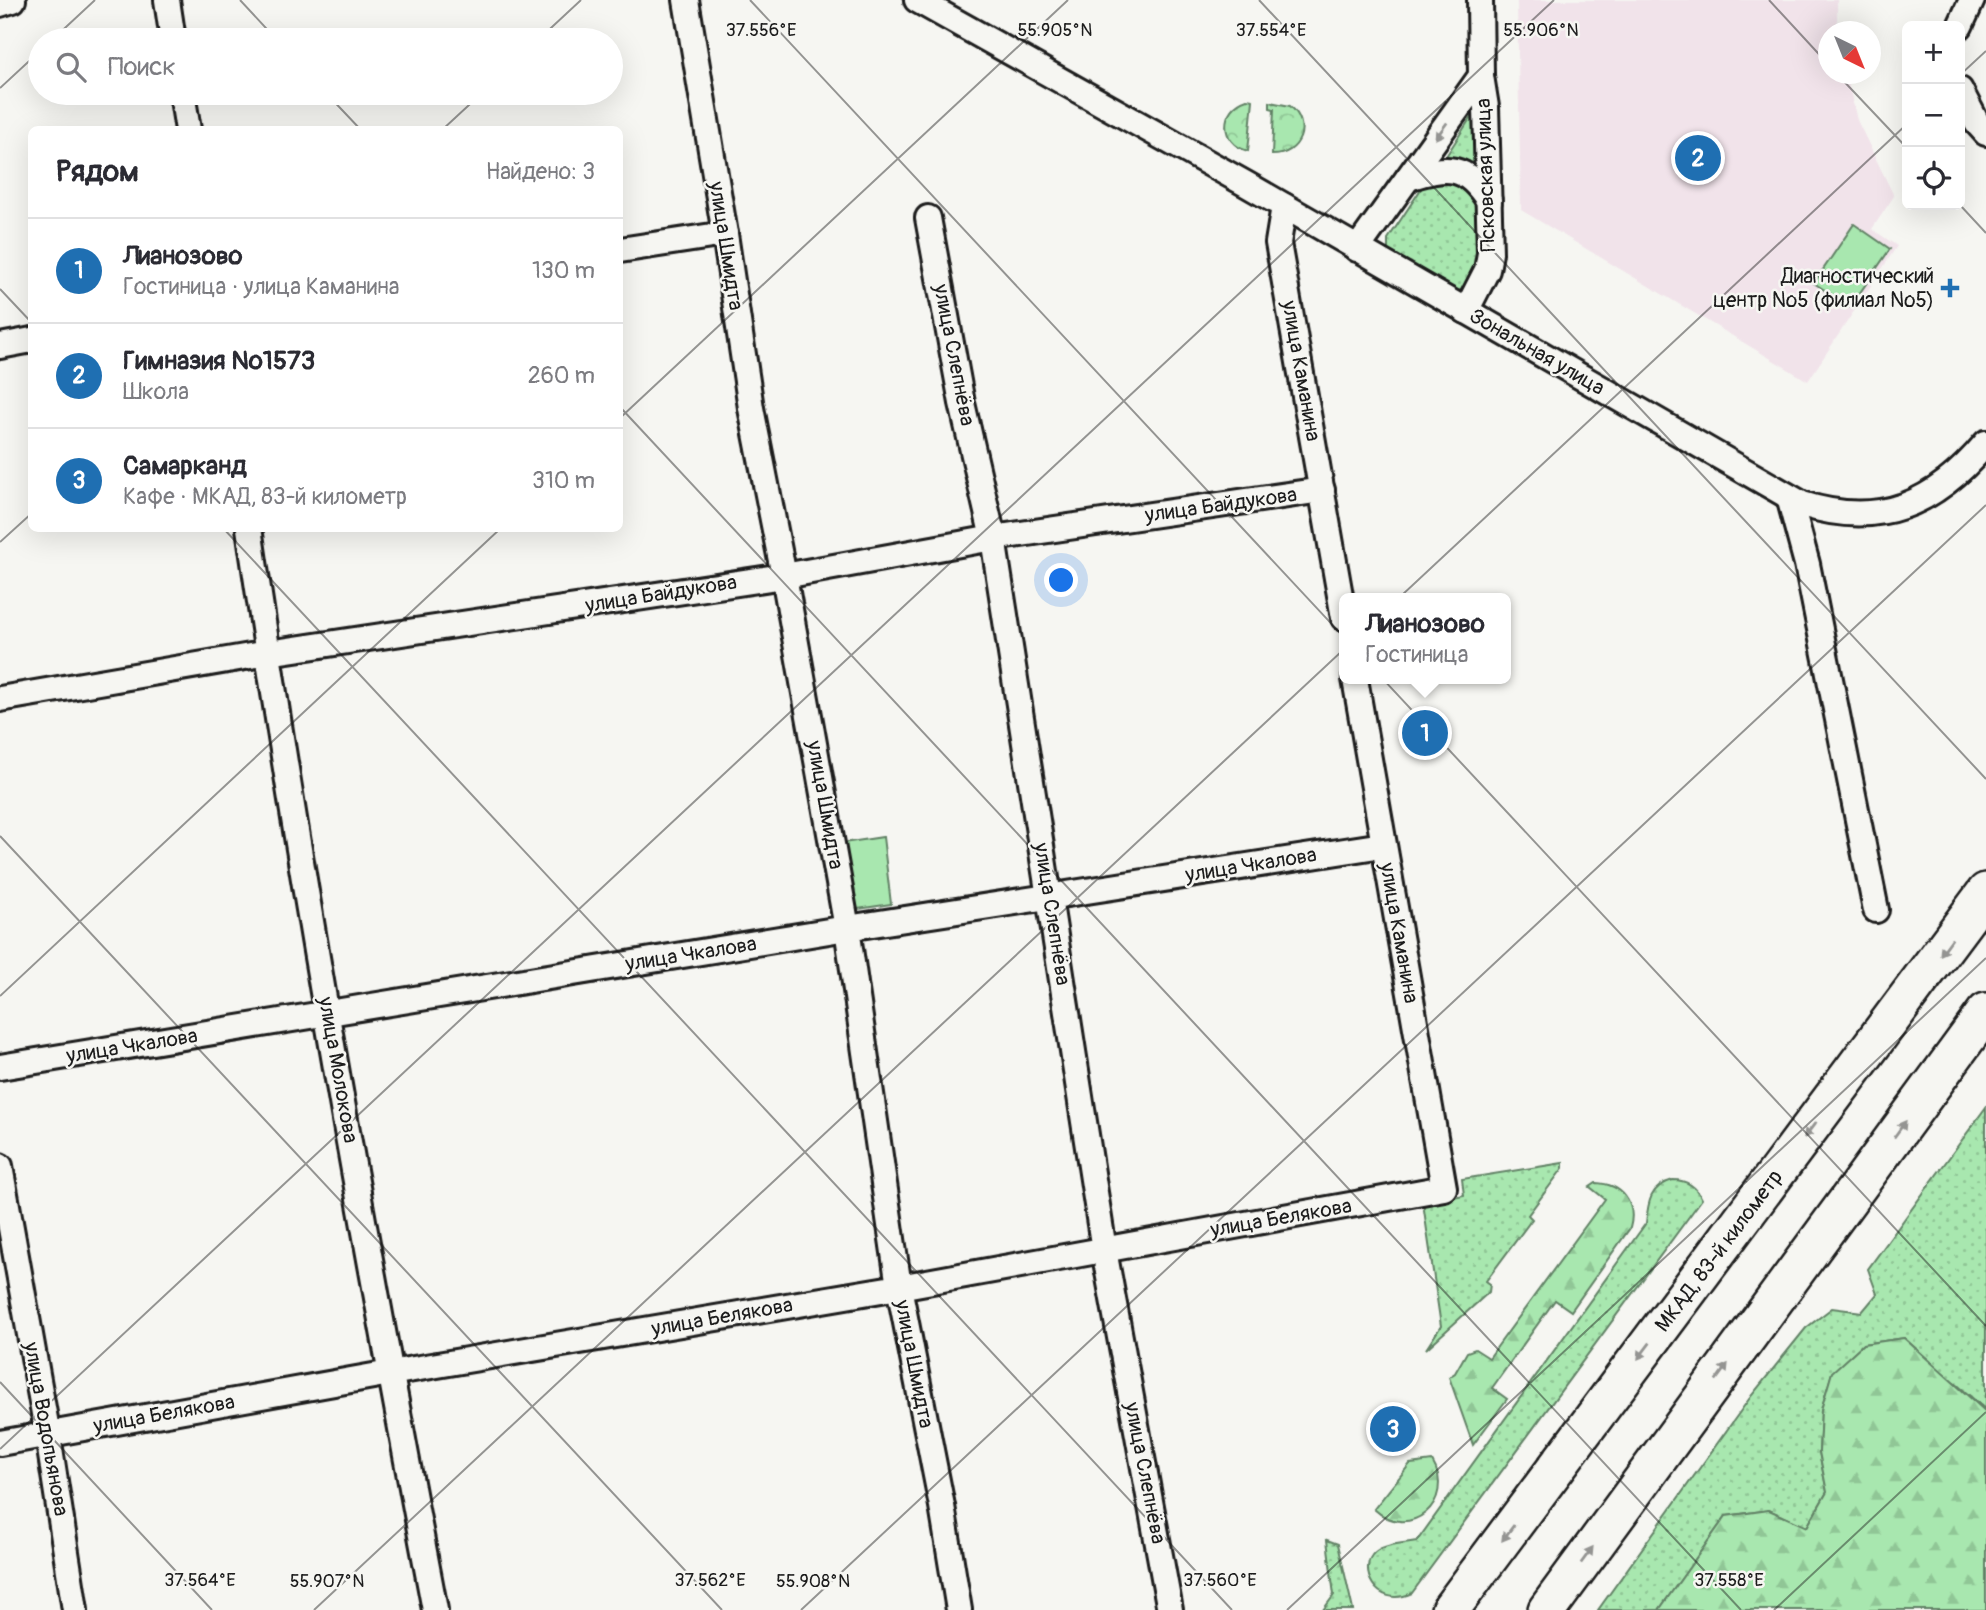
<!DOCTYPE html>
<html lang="ru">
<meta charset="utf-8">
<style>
body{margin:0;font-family:Pangolin,sans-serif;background:#f7f7f7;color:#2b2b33}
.controls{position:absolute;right:21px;top:21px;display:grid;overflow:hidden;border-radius:10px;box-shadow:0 7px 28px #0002}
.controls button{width:63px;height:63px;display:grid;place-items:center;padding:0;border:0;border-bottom:2px solid #e1e1e2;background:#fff;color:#2b2b33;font:35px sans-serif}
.compass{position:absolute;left:1818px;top:21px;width:63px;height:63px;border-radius:50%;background:#fff;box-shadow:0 7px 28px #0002;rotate:137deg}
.you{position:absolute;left:1062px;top:581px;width:24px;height:24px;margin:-18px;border:5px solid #fff;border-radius:50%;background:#1a73e8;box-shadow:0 0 0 10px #1a73e833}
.badge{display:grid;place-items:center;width:46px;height:46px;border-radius:50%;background:#1f6fb2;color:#fff;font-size:23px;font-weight:700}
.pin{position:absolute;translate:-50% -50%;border:4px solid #fff;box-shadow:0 2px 7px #0006}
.popup{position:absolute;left:1339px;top:593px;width:172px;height:91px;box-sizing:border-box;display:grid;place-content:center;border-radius:10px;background:#fff;filter:drop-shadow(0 2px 5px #0005);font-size:23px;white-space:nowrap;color:#7c7c81}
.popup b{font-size:26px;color:#2b2b33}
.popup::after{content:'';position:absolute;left:50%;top:100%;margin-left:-14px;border:14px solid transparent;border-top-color:#fff}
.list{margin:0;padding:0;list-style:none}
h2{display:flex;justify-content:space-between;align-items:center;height:91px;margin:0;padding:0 28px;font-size:30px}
h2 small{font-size:23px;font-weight:400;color:#7c7c81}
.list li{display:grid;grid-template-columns:46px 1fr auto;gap:21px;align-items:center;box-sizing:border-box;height:105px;padding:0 28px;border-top:2px solid #e1e1e2}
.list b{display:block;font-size:26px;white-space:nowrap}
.list p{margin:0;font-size:23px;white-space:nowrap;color:#7c7c81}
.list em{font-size:23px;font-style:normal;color:#7c7c81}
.icon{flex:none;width:38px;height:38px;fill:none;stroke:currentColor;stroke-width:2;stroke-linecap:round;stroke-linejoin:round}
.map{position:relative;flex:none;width:1986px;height:1610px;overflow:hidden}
.search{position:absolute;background:#fff;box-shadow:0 7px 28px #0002;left:28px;top:28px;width:595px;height:77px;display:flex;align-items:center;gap:18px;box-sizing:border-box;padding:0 24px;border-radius:38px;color:#7c7c81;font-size:26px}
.panel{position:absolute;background:#fff;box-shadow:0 7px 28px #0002;left:28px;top:126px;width:595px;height:406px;border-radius:10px}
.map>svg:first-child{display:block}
.built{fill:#f1e3ea}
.grass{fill:url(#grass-dots);stroke:#628266;stroke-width:2}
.forest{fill:url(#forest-firs);stroke:#628266;stroke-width:2}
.park{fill:url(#park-crowns);stroke:#628266;stroke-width:2}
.garden{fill:#a8e7af;stroke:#628266;stroke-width:2}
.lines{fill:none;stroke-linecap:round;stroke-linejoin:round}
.minor-casing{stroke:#1c1c1c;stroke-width:30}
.highway-casing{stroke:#1c1c1c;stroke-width:42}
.minor{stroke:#f6f6f2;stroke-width:24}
.highway{stroke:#f6f6f2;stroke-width:37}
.oneway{fill:#949492}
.ticks{fill:none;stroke:#1c1c1c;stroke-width:2;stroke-opacity:0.45}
.poi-dot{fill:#1f6fb2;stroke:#f6f6f2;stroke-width:2.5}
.labels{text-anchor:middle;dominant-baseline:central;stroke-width:5;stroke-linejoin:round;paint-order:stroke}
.street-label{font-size:21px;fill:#1c1c1c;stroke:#f6f6f2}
.poi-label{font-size:21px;fill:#1c1c1c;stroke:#f6f6f2;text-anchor:end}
.ticks-label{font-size:18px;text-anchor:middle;fill:#1c1c1c;stroke:#f6f6f2;stroke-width:5;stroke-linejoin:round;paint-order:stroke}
</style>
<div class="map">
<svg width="1986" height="1610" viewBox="0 0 1986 1610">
<defs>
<pattern id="grass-dots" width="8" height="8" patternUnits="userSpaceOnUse" patternTransform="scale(1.75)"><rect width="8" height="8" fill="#a8e7af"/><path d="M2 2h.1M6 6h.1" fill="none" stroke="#90c696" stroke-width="1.8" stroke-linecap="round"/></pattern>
<pattern id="forest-firs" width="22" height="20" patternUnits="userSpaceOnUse" patternTransform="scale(1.75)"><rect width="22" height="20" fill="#a8e7af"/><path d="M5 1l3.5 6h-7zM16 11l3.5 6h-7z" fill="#90c696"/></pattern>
<pattern id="park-crowns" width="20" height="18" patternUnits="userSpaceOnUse" patternTransform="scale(1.75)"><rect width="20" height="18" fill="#a8e7af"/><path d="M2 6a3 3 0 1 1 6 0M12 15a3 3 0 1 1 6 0" fill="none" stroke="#90c696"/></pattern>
</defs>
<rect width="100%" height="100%" fill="#f6f6f2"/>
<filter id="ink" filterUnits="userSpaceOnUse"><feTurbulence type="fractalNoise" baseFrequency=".0143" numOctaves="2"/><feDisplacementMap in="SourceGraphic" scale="14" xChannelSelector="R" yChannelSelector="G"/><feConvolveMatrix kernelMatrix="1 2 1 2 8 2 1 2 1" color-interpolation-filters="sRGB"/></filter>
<g filter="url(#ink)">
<path class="built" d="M1517,0H1837V31L1828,32V74H1846L1857,120L1894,196L1872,229L1897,246L1808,381L1521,210Z"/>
<g class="grass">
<path d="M1477,113L1481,174L1441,164L1473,114Z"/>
<path d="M1432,179L1457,181L1481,204C1481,236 1489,282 1452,294L1388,253V239L1423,186Z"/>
<path d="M1986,1107V1410L1904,1338L1863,1344L1832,1373L1821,1410L1819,1452L1827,1492L1807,1527L1769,1510L1726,1516L1659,1610H1598L1752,1395L1806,1328L1832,1308L1862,1312L1877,1294L1868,1269Z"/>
<path d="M1563,1163V1168L1528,1215L1532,1219L1486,1281L1490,1284L1489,1292L1426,1349L1441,1326L1423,1203L1464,1195L1462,1179Z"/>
<path d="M1673,1180C1687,1180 1696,1186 1702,1199L1412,1593C1375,1610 1357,1567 1375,1552C1384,1544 1405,1543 1417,1541L1646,1223C1648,1202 1650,1186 1673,1180Z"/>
<path d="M1327,1540L1338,1544L1353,1610H1323L1334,1595Z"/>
</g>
<g class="forest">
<path d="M1596,1183C1622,1184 1637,1203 1630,1228L1571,1311L1555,1300L1492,1388L1507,1399L1473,1445L1449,1377L1455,1373L1467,1352L1475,1349L1489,1358L1605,1199L1590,1187Z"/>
<path d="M1904,1338L1986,1412V1610H1659L1726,1516L1769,1510L1807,1527L1827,1492L1819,1452L1821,1410L1832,1372L1863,1344Z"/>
<path d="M1432,1461C1457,1502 1409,1542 1374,1509L1410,1464Z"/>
</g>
<g class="park">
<path d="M1247,99L1253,100L1248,151C1219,144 1219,108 1247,99Z"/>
<path d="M1270,102L1290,106C1312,124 1301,155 1272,155L1274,109L1270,108Z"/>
</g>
<g class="garden">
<path d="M1854,224L1890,249L1850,307L1814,283Z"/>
<path d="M883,837L891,904L851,910L843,843Z"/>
</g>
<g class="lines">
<defs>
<g id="minor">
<path d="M167,0L173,40"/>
<path d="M686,0L725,234L751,408L784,576L847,928L899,1287L942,1506L959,1610"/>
<path d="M917,0L1246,184L1802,504C1880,529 1935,504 1986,443"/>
<path d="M0,4L13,0"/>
<path d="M1960,26L1972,0"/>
<path d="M1960,90L1977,123L1986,133"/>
<path d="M182,93L188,130"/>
<path d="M1408,178C1447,166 1465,163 1489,201"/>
<path d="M1284,206L1278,243L1344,618"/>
<path d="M928,218L962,403L993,538L1104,1250L1170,1610"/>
<path d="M1357,249L1481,76"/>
<path d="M620,250L725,234"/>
<path d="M1466,311L1487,270L1490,253L1486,107L1481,76L1480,0"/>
<path d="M0,346L32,340"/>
<path d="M1789,497L1807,564L1876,910"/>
<path d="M249,528C302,890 367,1251 435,1610"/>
<path d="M0,699L268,653L784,576L993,538L1322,490"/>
<path d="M0,1067L847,928L1383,845"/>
<path d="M0,1166L48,1436L75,1610"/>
<path d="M0,1443L390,1373L899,1287L1444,1188L1355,679"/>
</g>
<g id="highway">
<path d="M1450,1610L1986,892"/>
<path d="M1547,1610L1986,1012"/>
</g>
</defs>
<use href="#minor" class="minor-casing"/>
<use href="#highway" class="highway-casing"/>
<use href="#minor" class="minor"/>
<use href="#highway" class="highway"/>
</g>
<defs><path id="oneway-solid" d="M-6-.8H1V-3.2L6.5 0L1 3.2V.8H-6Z" transform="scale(1.75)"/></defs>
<g class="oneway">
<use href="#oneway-solid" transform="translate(1441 131) rotate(126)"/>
<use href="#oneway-solid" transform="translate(1946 947) rotate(126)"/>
<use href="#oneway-solid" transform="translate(1900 1129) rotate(-54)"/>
<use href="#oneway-solid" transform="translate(1810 1130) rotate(127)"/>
<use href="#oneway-solid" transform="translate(1644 1351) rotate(127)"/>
<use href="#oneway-solid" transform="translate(1722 1372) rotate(-54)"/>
<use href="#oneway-solid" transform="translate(1508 1533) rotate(127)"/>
<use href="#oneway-solid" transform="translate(1587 1555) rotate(-54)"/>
</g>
</g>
<path class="ticks" d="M240,0L277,40M750,0L1986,1326M1259,0L1986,779M1769,0L1828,64M52,40L95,0M538,40L581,0M1837,74L1907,148M1960,75L1986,51M0,88L40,51M326,93L361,130M442,130L482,93M1960,205L1986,233M0,289L32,323M620,407L1741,1610M620,418L1068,0M223,528L1232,1610M0,542L32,513M0,836L722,1610M0,996L501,528M0,1382L212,1610M0,1449L1554,0M314,1610L1907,124M801,1610L1986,505M1287,1610L1986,958M1774,1610L1986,1412"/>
<path class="poi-dot" d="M1946.5 277.5h7v7h7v7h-7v7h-7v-7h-7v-7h7z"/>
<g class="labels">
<g class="street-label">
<text transform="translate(1486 175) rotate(-92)">Псковская улица</text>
<text transform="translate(726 246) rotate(81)">улица Шмидта</text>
<text transform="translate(1537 352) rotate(30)">Зональная улица</text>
<text transform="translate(954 355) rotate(79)">улица Слепнёва</text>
<text transform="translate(1301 371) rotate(80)">улица Каманина</text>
<text transform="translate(1221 505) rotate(-8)">улица Байдукова</text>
<text transform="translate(661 594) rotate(-9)">улица Байдукова</text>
<text transform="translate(825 805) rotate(80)">улица Шмидта</text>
<text transform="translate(1251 865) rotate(-9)">улица Чкалова</text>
<text transform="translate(1052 914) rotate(81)">улица Слепнёва</text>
<text transform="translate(1399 933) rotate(80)">улица Каманина</text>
<text transform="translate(691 954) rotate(-9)">улица Чкалова</text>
<text transform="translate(132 1046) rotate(-9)">улица Чкалова</text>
<text transform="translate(338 1070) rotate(80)">улица Молокова</text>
<text transform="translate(1281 1218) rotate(-10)">улица Белякова</text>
<text transform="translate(1719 1251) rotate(-53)">МКАД, 83-й километр</text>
<text transform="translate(722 1317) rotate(-10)">улица Белякова</text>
<text transform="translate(914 1364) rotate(79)">улица Шмидта</text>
<text transform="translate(164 1414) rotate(-10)">улица Белякова</text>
<text transform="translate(46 1429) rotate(80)">улица Водопьянова</text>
<text transform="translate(1145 1473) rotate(79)">улица Слепнёва</text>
</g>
<g class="poi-label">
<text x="1934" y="276">Диагностический<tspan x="1934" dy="24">центр №5 (филиал №5)</tspan></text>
</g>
</g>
<g class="ticks-label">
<text x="1055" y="36">55.905°N</text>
<text x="1541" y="36">55.906°N</text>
<text x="1271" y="36">37.554°E</text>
<text x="761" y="36">37.556°E</text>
<text x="200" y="1586">37.564°E</text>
<text x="710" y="1586">37.562°E</text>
<text x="1220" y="1586">37.560°E</text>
<text x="1729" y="1586">37.558°E</text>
<text x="327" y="1587">55.907°N</text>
<text x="813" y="1587">55.908°N</text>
</g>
</svg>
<div class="controls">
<button>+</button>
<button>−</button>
<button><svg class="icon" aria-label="locate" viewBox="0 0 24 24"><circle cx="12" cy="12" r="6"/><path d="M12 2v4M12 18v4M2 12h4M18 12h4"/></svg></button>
</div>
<svg class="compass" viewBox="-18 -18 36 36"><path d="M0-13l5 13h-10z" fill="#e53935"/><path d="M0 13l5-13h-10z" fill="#7c7c81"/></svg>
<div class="you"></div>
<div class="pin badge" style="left:1425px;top:733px">1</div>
<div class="popup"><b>Лианозово</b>Гостиница</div>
<div class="pin badge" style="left:1698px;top:158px">2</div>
<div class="pin badge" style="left:1393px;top:1429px">3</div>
<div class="search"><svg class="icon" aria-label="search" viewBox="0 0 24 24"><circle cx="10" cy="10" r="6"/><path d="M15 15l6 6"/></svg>Поиск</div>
<section class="panel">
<h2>Рядом<small>Найдено: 3</small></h2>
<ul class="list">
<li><span class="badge">1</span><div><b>Лианозово</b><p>Гостиница · улица Каманина</p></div><em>130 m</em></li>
<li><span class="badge">2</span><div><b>Гимназия №1573</b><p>Школа</p></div><em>260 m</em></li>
<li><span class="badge">3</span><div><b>Самарканд</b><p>Кафе · МКАД, 83-й километр</p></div><em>310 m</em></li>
</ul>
</section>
</div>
